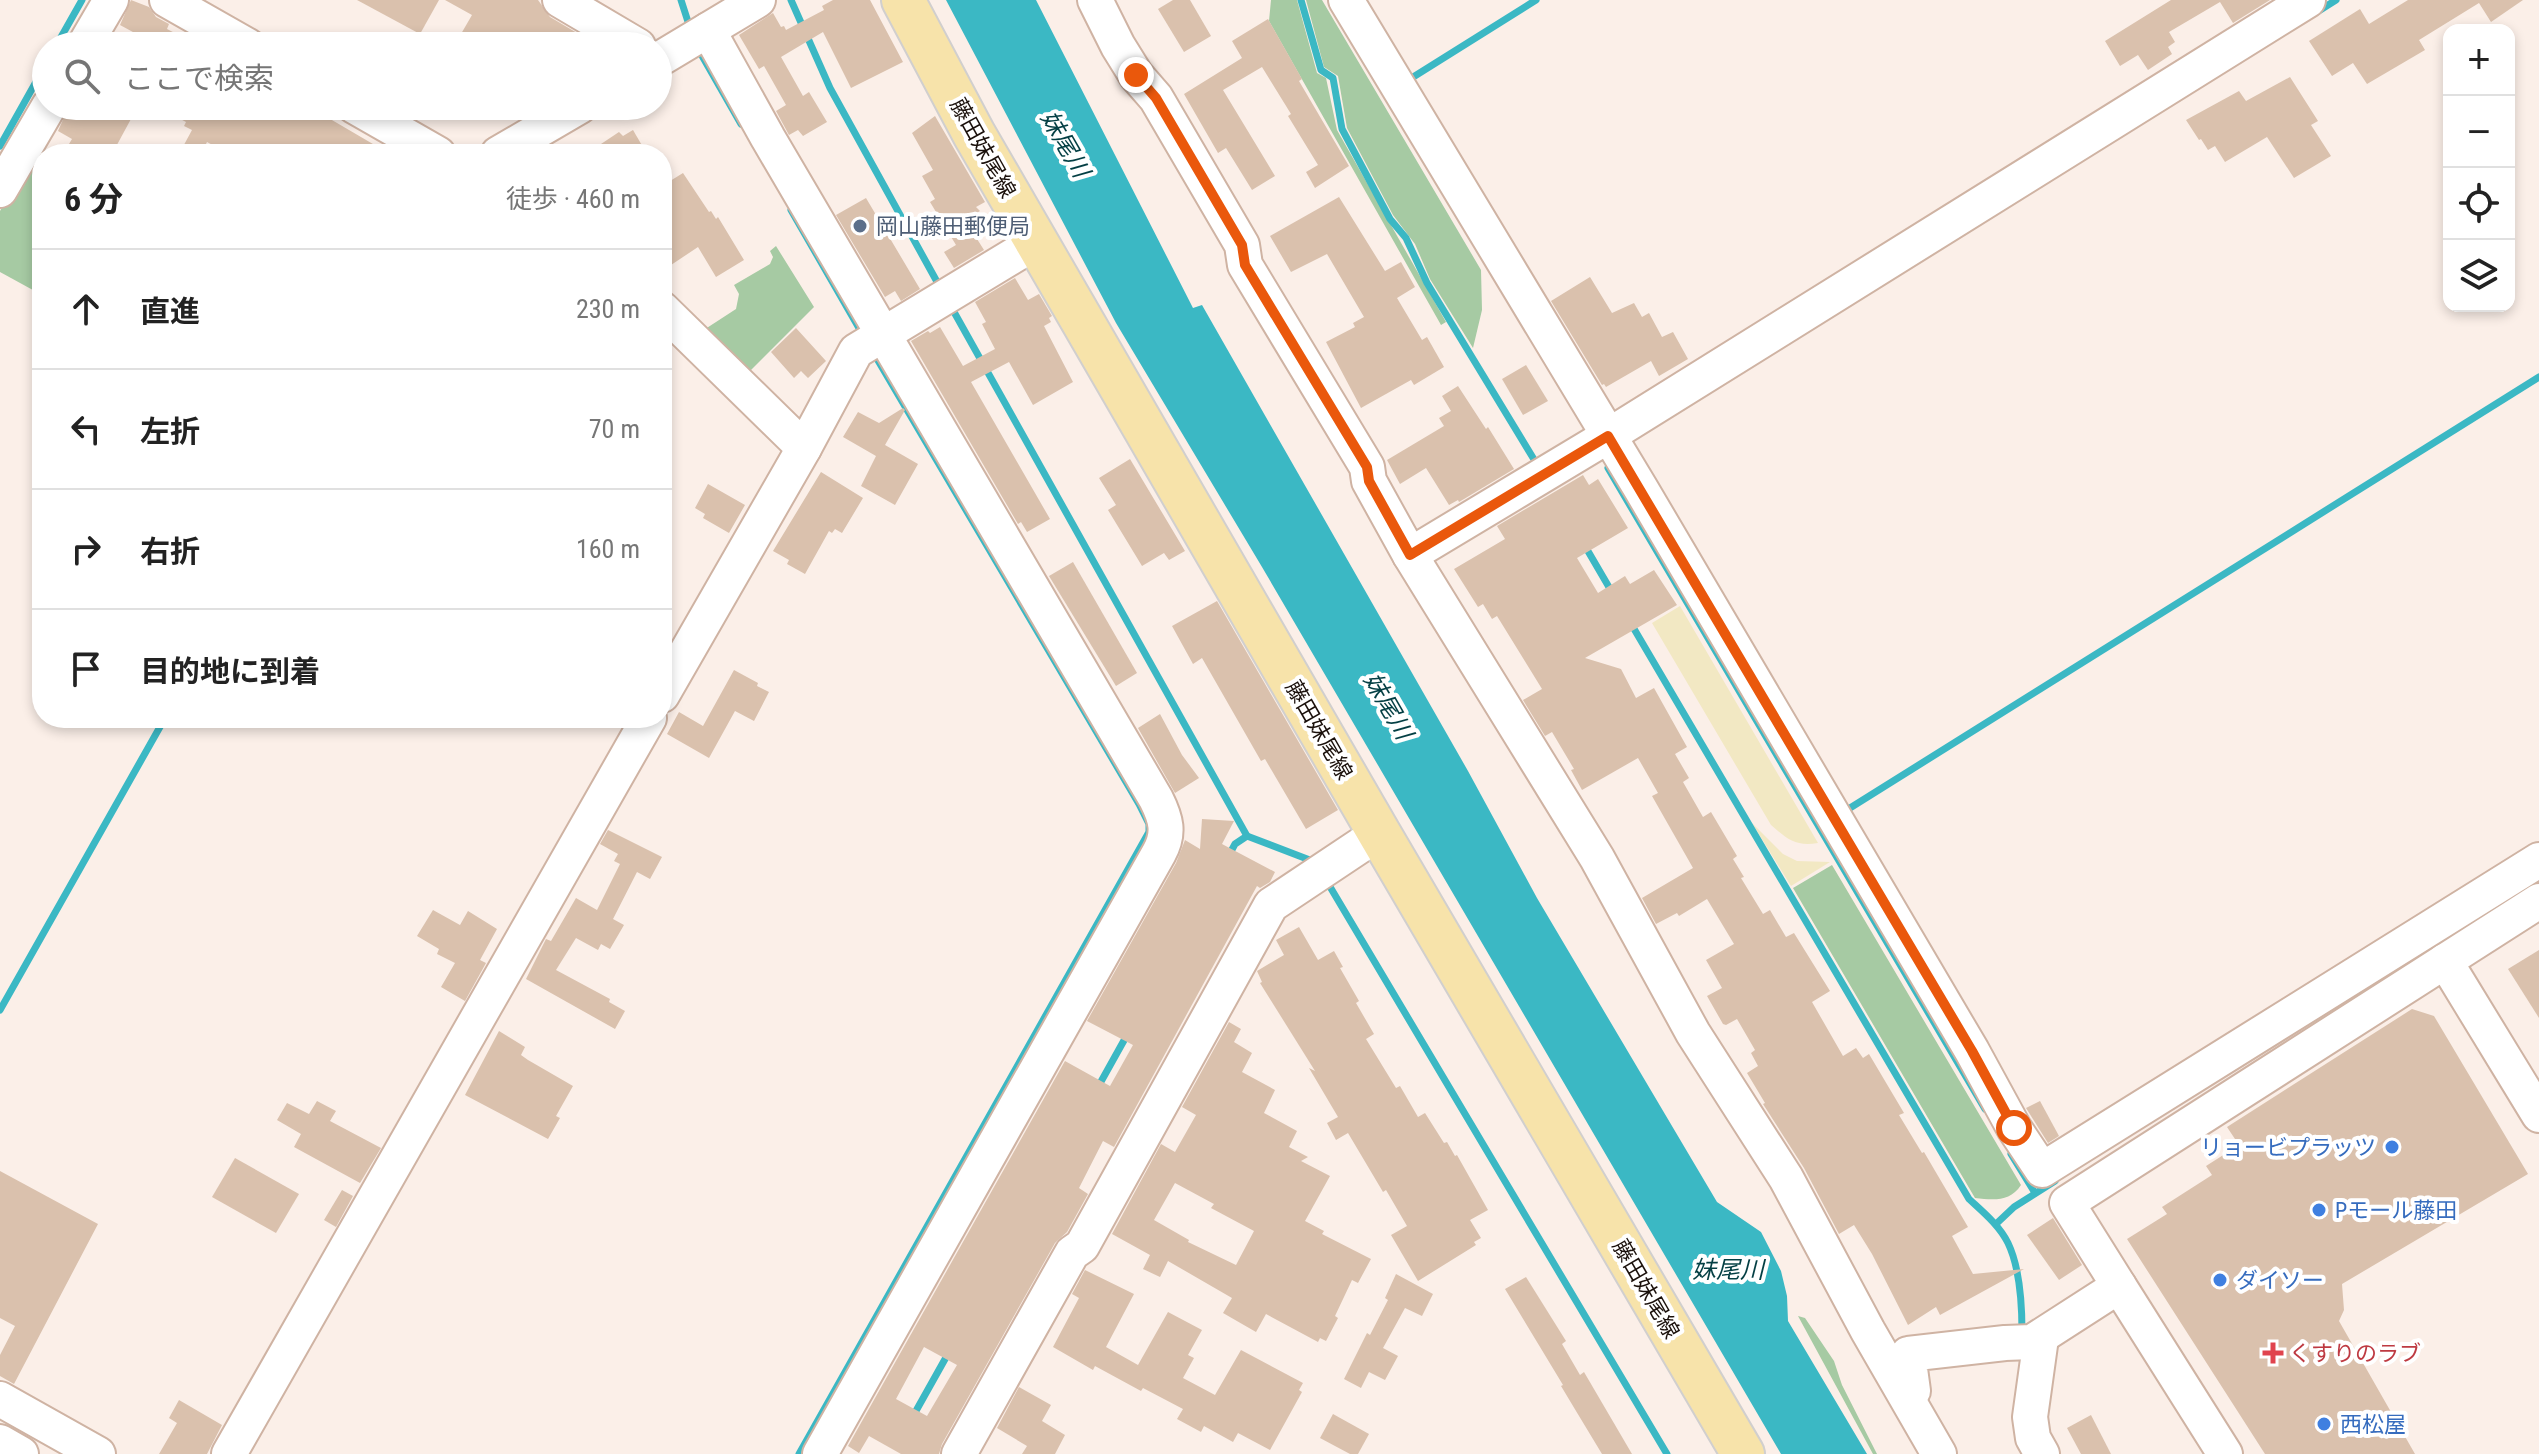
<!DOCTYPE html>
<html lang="ja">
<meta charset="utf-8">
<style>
body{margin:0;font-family:"Roboto Condensed","Noto Sans JP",sans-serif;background:#f2f2f2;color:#222}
.controls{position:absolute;right:24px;top:24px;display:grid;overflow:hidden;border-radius:16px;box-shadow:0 4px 12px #0003}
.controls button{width:72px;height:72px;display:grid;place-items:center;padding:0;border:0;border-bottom:2px solid #e0e0e0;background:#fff;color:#222;font:40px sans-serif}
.stop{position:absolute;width:24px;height:24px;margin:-18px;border:6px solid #ea580c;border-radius:50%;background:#fff}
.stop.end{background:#ea580c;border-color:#fff;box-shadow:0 2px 8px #0008}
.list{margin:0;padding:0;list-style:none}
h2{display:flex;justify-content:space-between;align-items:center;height:104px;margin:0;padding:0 32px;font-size:34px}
h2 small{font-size:26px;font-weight:400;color:#767676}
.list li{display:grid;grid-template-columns:52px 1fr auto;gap:24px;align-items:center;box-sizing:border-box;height:120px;padding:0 32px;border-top:2px solid #e0e0e0}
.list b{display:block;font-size:30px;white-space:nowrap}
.list em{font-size:26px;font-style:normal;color:#767676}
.icon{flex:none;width:44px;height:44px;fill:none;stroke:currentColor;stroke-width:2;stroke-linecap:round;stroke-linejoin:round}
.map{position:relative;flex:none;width:2539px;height:1454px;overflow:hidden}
.search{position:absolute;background:#fff;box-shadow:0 4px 12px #0003;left:32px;top:32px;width:640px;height:88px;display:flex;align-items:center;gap:20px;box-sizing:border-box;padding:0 28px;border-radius:44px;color:#767676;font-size:30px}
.panel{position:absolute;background:#fff;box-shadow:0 4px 12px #0003;left:32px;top:144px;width:640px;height:584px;border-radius:32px}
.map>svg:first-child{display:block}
.green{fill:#a6caa3}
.sand{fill:#f2e8c3}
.water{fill:#3bb8c4}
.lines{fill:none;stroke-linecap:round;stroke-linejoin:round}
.stream{stroke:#3bb8c4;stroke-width:7}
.building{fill:#dac1ad;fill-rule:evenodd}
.minor-casing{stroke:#cfb3a3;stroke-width:38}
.major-casing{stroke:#d1cfce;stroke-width:46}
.minor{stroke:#fff;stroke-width:34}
.major{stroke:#f7e3aa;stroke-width:42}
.route{stroke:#ea580c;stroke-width:10}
.service-dot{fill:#5c6f8a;stroke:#fff;stroke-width:3}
.shop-dot{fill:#3f7fe0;stroke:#fff;stroke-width:3}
.health-dot{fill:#e0444e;stroke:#fff;stroke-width:3}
.labels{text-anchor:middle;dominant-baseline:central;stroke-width:8;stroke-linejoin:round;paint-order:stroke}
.street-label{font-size:22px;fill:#1a100b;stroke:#fff}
.service-label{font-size:22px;fill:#4e5e75;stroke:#fff;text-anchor:start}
.shop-label{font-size:22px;fill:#366cbe;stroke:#fff;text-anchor:start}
.health-label{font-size:22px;fill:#be3a42;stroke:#fff;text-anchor:start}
.water-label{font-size:24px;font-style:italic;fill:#043f44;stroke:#fff}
</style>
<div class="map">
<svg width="2539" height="1454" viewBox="0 0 2539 1454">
<rect width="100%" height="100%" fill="#fbefe8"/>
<g class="green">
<path d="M1271,0H1297L1317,73L1326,78L1337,130L1446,322L1441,325L1269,21Z"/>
<path d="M1306,0H1322L1481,270L1482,310L1473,348L1430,279L1415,244L1393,215L1347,128L1338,76L1324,67Z"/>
<path d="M32,155L42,161V295L0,272V211Z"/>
<path d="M776,246L814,307L743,378L696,335L736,309L739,294L734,285L770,264L773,257L770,251Z"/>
<path d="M1832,865L2021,1185C2010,1202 1994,1200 1975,1198L1793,888Z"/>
<path d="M1798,1316L1805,1318L1834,1361L1842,1385L1877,1454H1873Z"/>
</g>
<g class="sand">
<path d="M1680,606L1818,843C1796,847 1787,839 1771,825L1652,623Z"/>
<path d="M1752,823L1783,854L1797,861L1830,862L1791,886Z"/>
</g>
<path class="water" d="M946,0H1036L1193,308L1202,305L1468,771L1537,898L1717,1202L1761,1232L1781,1271L1787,1296L1788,1321L1867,1454H1781L1262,567L1116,323Z"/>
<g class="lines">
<g class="stream">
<path d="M681,0L690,28"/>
<path d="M791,0L830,88L941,289"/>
<path d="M1301,0L1321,70L1333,78L1342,129L1390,219L1406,238L1427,283L1538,466"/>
<path d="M2317,12L2336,0"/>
<path d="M56,46L82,0"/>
<path d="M697,47L741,124"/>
<path d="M1410,79L1536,0"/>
<path d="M0,146L46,64"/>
<path d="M791,210L863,335"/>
<path d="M949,303L1247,836L1315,862"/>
<path d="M1608,468L1985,1109"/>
<path d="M1585,546L1613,594"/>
<path d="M1630,622L1969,1199C1983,1212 1999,1225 2008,1243C2020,1268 2022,1304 2022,1332"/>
<path d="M1842,813L2539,377"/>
<path d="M1228,857L1235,844L1247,836"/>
<path d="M1326,880L1667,1454"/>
<path d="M0,1010L165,718"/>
<path d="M1098,1087L1127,1035"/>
<path d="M2011,1154L2035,1193"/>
<path d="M1996,1224L2014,1207L2055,1181"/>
<path d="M912,1418L949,1352"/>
<path d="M799,1454L1149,832V824L1139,804L873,352"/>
</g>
</g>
<g class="building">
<path d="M131,0L149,7L156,17L169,24L167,29L200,46H140L144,38L120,25Z"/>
<path d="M357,0H439L420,34Z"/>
<path d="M445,0H538L550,17L599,46H454L472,15Z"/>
<path d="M833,0H870L903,62L851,88L823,32L781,57L803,96L809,92L827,122L803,136L798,130L789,135L776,111L786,105L764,66L759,69L739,35L773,13L781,27L784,26L786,30L824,10L822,6Z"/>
<path d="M1173,0H1190L1211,36L1184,52L1158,9Z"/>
<path d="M2171,0H2270L2233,23L2220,2L2169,32L2175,42L2168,47L2172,54L2148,70L2138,55L2120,66L2105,41Z"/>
<path d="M2408,0H2523L2491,22L2479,3L2419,40L2425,50L2367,84L2353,63L2332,76L2309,41L2360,9L2369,24Z"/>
<path d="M1268,19L1302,79L1299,81L1349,166L1315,188L1306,172L1318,165L1288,116L1291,114L1262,67L1223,90L1275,176L1252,190L1226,148L1218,153L1184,94L1242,58L1232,41Z"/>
<path d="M2290,77L2318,121L2311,125L2331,156L2294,178L2267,137L2225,162L2215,146L2208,150L2201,139L2199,140L2186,120L2239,91L2246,101Z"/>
<path d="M69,106H138L112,154H63L72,139L58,131Z"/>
<path d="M156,106H308L390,154H229L207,142L201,154H179L192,130L184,126L186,122Z"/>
<path d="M935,116L985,202L976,207L980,211L965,220L984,250L954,268L944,252L956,245L930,202L935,199L922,176L933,170L912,133Z"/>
<path d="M633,130L647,154H586L619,132L623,136Z"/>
<path d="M683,173L709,212L711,211L716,219L718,217L744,260L716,277L698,247L662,271V186Z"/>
<path d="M1339,197L1385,271L1401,262L1415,287L1397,298L1422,340L1427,337L1444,367L1414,385L1411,380L1361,408L1326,342L1355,327L1353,323L1364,317L1327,254L1291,272L1270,236Z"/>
<path d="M866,198L920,289L901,301L895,291L885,297L836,215Z"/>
<path d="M1590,277L1612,313L1634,303L1642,317L1649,313L1662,337L1673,332L1688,359L1659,376L1651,361L1606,387L1604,384L1602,385L1551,301Z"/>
<path d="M1015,278L1028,300L1039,294L1052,316L1049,318L1051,322L1044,326L1073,382L1033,405L1009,362L971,382L1050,519L1027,532L1021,522L1018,524L911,341L928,331L930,333L940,327L963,366L995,349L982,324L986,322L975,302Z"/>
<path d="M796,328L826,361L808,378L801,371L794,378L771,352Z"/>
<path d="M1526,365L1548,401L1523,415L1502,379Z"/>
<path d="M1458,386L1486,429L1488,427L1514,469L1459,502L1458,500L1449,505L1426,468L1400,484L1387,460L1444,426L1439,418L1451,411L1442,396Z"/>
<path d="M903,408L905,410L885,445L918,464L895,505L861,486L876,456L843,437L858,412L879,423Z"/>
<path d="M1130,459L1185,551L1169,560L1164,553L1142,566L1108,510L1116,505L1099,478Z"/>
<path d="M821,472L863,498L842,533L835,529L832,533L829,531L805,574L787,564L789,560L773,551Z"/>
<path d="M1583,475L1589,485L1598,479L1628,528L1577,558L1598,593L1625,576L1630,584L1654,570L1677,605L1585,658L1621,669L1636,698L1654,688L1687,747L1675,754L1689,778L1683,782L1703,817L1711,812L1737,856L1733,859L1744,877L1741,878L1763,914L1770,910L1786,937L1794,933L1830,991L1812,1002L1843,1056L1856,1048L1863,1058L1869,1054L1904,1113L1899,1115L1922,1153L1924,1152L1968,1227L1952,1236L1973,1274L2024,1269L1940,1315L1936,1307L1908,1325L1872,1254L1854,1225L1839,1234L1804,1168L1763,1104L1765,1103L1747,1073L1758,1066L1751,1053L1755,1050L1737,1019L1726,1025L1723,1024L1707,996L1722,988L1706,960L1734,944L1707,899L1679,916L1677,913L1656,924L1642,898L1693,868L1652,796L1658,793L1638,758L1582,790L1571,770L1574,769L1552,732L1545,736L1523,700L1542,689L1497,616L1492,619L1483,604L1478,607L1454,569L1505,539L1497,526Z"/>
<path d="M708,484L745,505L729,533L703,518L705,514L695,508Z"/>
<path d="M1073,562L1137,673L1116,686L1049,576Z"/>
<path d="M1217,601L1338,810L1306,829L1265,759L1261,761L1202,658L1193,664L1172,626Z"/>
<path d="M734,670L758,683L757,686L769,692L754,721L735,711L709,758L667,734L679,712L703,726Z"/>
<path d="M1160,714L1182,755L1199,778L1175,793L1138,728Z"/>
<path d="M1202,819L1234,821L1222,844L1275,872L1270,882L1260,888L1257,886L1114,1147L1103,1141L1079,1188L1088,1194L1067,1232L1055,1243L942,1444L939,1454H901L869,1436L859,1453L848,1446L1065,1061L1110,1086L1133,1045L1087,1021L1176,863L1185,840L1200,849ZM924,1347L957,1365L927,1416L896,1399Z"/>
<path d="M608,830L662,857L650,879L637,872L613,919L624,925L610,949L601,944L598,950L576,938L556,970L610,999L609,1002L625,1011L615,1029L526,979L546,939L551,941L576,898L597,910L620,864L614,861L618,854L600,844Z"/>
<path d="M433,910L460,925L468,911L497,929L480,960L486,963L465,1001L441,987L455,963L437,954L439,949L417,936Z"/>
<path d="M1299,927L1318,960L1334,951L1343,967L1340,968L1359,1001L1356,1003L1374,1034L1366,1039L1396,1088L1400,1086L1418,1117L1425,1113L1444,1143L1447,1142L1455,1156L1457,1155L1488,1210L1470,1220L1481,1238L1474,1242L1476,1245L1418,1281L1391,1235L1407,1226L1386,1190L1383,1192L1348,1133L1336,1140L1327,1123L1338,1117L1309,1068L1315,1071L1260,983L1262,982L1257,971L1284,955L1276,940Z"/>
<path d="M2539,950V1018L2508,969Z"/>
<path d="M2412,1009L2434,1016L2528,1174L2342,1284L2344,1310L2339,1321L2415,1454H2265L2127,1239L2167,1214L2162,1207L2212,1175L2206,1166L2239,1145L2227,1127Z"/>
<path d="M1229,1022L1241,1029L1234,1042L1252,1053L1242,1072L1275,1090L1264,1113L1297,1131L1289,1147L1308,1157L1301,1161L1330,1176L1305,1221L1324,1231L1322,1234L1371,1259L1358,1283L1352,1280L1335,1316L1338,1318L1326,1341L1320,1338L1318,1342L1266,1314L1256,1332L1223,1313L1232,1298L1168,1261L1160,1277L1143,1269L1150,1255L1112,1234L1161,1144L1175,1152L1196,1115L1182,1107ZM1175,1183L1214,1204L1211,1208L1254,1231L1236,1265L1188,1242L1189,1240L1154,1220Z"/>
<path d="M499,1031L525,1047L521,1055L528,1060L573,1086L556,1116L560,1118L548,1139L465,1095Z"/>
<path d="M317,1101L336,1111L330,1121L381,1148L360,1183L294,1147L301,1134L277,1120L287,1103L309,1114Z"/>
<path d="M2040,1101L2059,1136L2048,1143L2026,1108Z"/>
<path d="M235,1158L299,1194L276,1233L212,1197Z"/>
<path d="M0,1171L98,1224L14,1384L0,1376V1355L15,1326L0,1318Z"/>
<path d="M342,1190L353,1196L336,1227L324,1220Z"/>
<path d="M2053,1218L2082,1265L2059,1280L2027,1235Z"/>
<path d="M1085,1270L1134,1294L1106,1347L1138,1365L1168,1312L1202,1330L1188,1355L1194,1358L1183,1378L1215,1395L1241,1350L1303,1383L1299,1390L1302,1392L1270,1450L1238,1433L1233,1442L1204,1426L1201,1432L1177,1419L1183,1409L1143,1388L1141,1391L1095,1366L1093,1370L1053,1347L1079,1298L1072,1294Z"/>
<path d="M1396,1274L1433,1294L1422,1316L1405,1308L1383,1348L1398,1356L1385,1380L1369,1372L1361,1388L1344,1379L1367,1333L1370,1335L1388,1300L1385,1298Z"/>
<path d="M1526,1277L1566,1341L1562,1344L1580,1375L1584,1372L1632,1454H1602L1576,1411L1561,1386L1563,1385L1505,1289Z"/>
<path d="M1019,1387L1051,1405L1042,1421L1065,1435L1055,1454H1022L1027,1446L997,1428Z"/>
<path d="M179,1400L222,1425L207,1454H159L177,1423L169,1418Z"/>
<path d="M1333,1414L1369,1434L1358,1454H1350L1320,1438Z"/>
<path d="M2091,1415L2111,1454H2081L2067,1428Z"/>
</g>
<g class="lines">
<defs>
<g id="minor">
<path d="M167,0L248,46"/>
<path d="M560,0L638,46"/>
<path d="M1095,0L1118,46L1136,75L1156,98L1242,245L1245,265L1367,467L1369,481L1410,555L1597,858L1693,1033L1786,1178L1868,1331L1939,1454"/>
<path d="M1346,0L1641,489L1972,1051L2014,1128L2042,1170L2539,860"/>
<path d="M708,30L768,138L1156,799C1166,819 1170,833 1159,853L820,1454"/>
<path d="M84,46L111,0"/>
<path d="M658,60L758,0"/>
<path d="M354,106L438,154"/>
<path d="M498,154L580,106"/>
<path d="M0,190L49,106"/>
<path d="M662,309L804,448"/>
<path d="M1410,555L1608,436L2308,0"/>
<path d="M662,695L804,448L856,351L1036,242"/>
<path d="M2445,961L2539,1115"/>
<path d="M2119,1286L2225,1454"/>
<path d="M2041,1338L2030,1417L2033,1438L2042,1454"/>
<path d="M1910,1396L1913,1391L1908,1354L2005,1343L2032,1342L2119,1286L2067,1203L2539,901"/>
<path d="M0,1399L98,1454"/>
<path d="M0,1442L21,1454"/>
<path d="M229,1454L649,718"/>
<path d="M959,1454L1072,1253L1082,1246L1271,905L1379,833"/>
</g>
<path id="major" d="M903,0L974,134L1379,833L1743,1454"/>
</defs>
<use href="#minor" class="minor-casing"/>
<use href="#major" class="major-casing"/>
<use href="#minor" class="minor"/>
<use href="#major" class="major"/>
</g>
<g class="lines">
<path class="route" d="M1136,75L1156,98L1242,245L1245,265L1367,467L1369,481L1410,555L1608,436L1972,1051L2014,1128"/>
</g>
<circle class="service-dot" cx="860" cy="226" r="8"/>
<g class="shop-dot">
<circle cx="2392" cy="1147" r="8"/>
<circle cx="2319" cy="1210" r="8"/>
<circle cx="2220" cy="1280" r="8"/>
<circle cx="2324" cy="1424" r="8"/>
</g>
<path class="health-dot" d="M2269 1341h8v8h8v8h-8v8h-8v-8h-8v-8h8z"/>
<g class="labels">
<g class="street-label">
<text transform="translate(983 148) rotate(61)">藤田妹尾線</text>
<text transform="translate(1319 730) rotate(60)">藤田妹尾線</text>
<text transform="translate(1646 1289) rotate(60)">藤田妹尾線</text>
</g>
<g class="service-label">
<text x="876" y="226">岡山藤田郵便局</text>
</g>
<g class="shop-label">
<text x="2376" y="1147" text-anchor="end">リョービプラッツ</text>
<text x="2335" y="1210">Pモール藤田</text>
<text x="2236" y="1280">ダイソー</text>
<text x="2340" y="1424">西松屋</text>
</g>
<g class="health-label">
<text x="2289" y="1353">くすりのラブ</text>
</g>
<g class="water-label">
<text transform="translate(1065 144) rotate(60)">妹尾川</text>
<text transform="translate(1388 706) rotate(60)">妹尾川</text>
<text x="1728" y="1270">妹尾川</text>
</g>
</g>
</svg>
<div class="controls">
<button>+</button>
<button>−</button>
<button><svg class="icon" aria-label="locate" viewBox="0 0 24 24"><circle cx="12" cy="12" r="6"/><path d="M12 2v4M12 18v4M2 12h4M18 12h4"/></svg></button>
<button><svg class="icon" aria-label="layers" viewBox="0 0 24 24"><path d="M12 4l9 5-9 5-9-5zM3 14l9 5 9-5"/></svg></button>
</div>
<div class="stop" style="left:2014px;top:1128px"></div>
<div class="stop end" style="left:1136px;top:75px"></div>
<div class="search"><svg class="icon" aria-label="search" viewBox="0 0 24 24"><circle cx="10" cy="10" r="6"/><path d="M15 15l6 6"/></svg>ここで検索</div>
<section class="panel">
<h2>6 分<small>徒歩 · 460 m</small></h2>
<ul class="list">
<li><svg class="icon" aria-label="ahead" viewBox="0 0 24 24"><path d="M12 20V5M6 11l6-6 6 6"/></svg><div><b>直進</b></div><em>230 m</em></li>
<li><svg class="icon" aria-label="left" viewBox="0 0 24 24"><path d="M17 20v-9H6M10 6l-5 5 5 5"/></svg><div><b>左折</b></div><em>70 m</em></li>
<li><svg class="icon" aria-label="right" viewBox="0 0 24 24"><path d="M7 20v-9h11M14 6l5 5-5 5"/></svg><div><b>右折</b></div><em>160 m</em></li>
<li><svg class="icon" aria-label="arrive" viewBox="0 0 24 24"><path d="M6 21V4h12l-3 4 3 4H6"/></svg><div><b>目的地に到着</b></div></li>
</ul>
</section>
</div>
